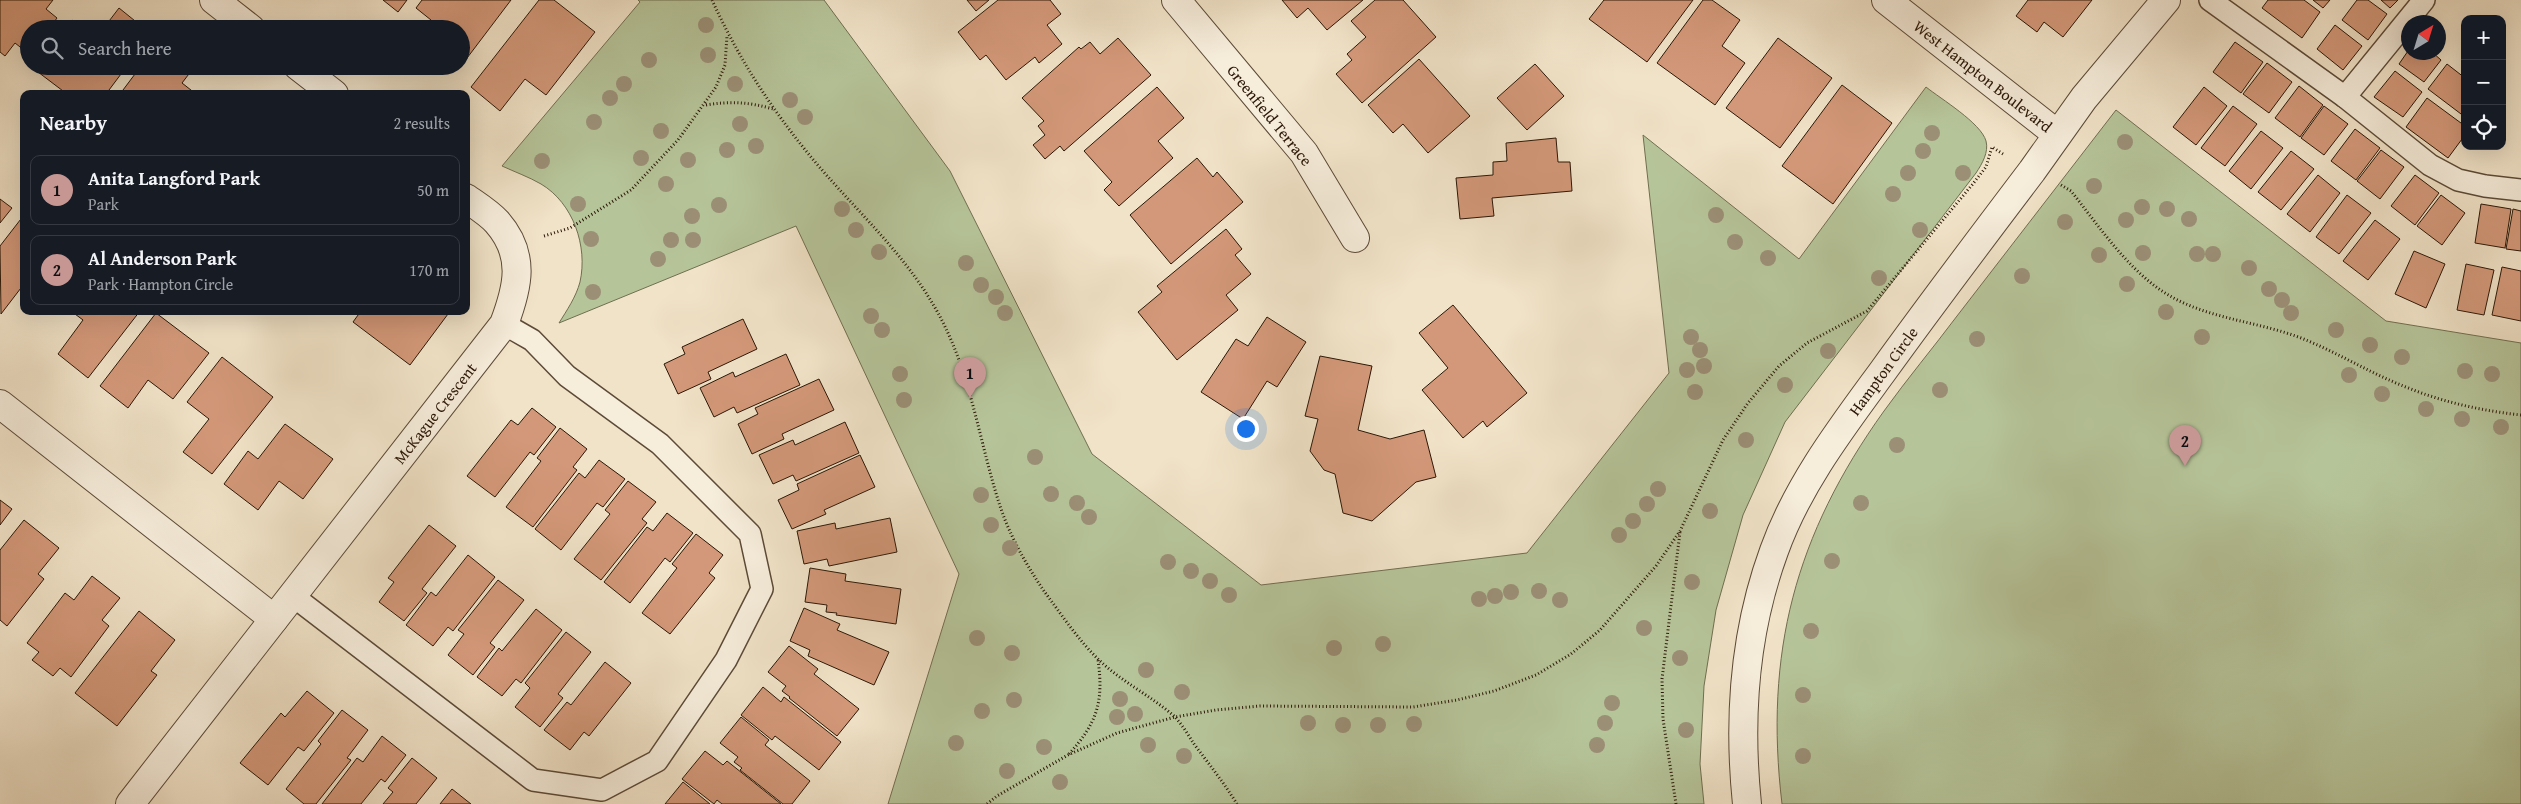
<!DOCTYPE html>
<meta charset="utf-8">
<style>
body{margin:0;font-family:"Gentium Book Plus",serif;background:#20242c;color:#f1f3f6}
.controls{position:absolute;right:15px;top:15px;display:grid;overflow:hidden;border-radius:10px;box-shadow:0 5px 20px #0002}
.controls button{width:45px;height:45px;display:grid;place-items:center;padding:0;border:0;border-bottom:1px solid #363941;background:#171b24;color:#f1f3f6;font:25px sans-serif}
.compass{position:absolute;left:2401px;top:15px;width:45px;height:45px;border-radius:50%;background:#171b24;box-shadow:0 5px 20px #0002;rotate:38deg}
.you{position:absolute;left:1245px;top:428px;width:18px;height:18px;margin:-12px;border:4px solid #fff;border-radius:50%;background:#1a73e8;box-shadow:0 0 0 8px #1a73e833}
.badge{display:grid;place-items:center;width:32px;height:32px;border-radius:50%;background:#c59692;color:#111;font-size:16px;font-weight:700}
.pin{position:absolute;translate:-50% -41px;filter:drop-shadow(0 1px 2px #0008)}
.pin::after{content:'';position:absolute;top:26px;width:18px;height:15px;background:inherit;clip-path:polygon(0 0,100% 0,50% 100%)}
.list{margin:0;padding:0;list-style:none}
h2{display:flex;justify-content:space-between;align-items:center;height:65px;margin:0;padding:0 20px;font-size:21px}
h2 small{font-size:16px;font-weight:400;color:#9ea1a6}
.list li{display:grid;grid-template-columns:32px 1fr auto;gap:15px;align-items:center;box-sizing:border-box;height:70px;margin:0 10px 10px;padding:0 10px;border:1px solid #363941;border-radius:10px}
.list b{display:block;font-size:19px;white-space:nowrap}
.list p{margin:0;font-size:16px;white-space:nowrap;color:#9ea1a6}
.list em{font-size:16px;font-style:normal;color:#9ea1a6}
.icon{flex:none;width:28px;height:28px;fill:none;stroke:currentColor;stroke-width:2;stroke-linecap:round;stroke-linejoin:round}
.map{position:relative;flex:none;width:2521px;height:804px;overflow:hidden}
.search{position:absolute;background:#171b24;box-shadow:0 5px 20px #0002;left:20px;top:20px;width:450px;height:55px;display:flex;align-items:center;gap:12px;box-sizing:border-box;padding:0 18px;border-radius:28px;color:#9ea1a6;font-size:19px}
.panel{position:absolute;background:#171b24;box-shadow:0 5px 20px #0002;left:20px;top:90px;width:450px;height:225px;border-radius:10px}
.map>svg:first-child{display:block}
.green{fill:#b6c499;stroke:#706e50}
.building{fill:#d39879;stroke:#2b1707}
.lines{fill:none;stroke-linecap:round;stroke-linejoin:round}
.service-casing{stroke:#5c4a37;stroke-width:24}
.minor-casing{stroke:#5c4a37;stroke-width:30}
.tertiary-casing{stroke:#5c4a37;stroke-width:30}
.path{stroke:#2b1707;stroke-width:3;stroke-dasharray:1 2.5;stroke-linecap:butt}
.service{stroke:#f6eddb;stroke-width:21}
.minor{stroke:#f6eddb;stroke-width:28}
.tertiary{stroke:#f6eddb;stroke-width:28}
.tree{fill:#9b8f76}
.labels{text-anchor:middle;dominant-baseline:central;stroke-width:4.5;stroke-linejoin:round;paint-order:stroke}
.street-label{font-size:16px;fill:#2b1707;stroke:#f6eddb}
</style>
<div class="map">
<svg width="2521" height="804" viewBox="0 0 2521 804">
<rect width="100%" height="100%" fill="#f1e3c8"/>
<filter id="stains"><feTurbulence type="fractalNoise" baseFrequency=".004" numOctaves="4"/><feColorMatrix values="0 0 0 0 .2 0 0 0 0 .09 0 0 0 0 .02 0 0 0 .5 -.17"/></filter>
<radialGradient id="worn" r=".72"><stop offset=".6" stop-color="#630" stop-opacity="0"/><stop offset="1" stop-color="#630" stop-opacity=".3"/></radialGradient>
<g class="green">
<path d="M638,0H824L950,171L1092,454L1261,585L1527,553L1669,373L1643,135L1799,259L1926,87C1941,99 1981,123 1986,141C1989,152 1982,164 1976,173L1785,422L1743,515L1716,610L1704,686L1700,764L1704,804H888L959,574L796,226L559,323C567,310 576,297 580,282C588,246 573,203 541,184C529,177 515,172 502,166L640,2Z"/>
<path d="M2116,110L2386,321L2521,343V804H1782C1764,653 1795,535 1884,411C1907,379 1933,348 1957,316C2010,247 2063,179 2116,110Z"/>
</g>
<g class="building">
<path d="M0,0H53L46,9L57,18L49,29H29V54L15,43L5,56L0,52Z"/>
<path d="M383,0H407L398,12Z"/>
<path d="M422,0H511L461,66V29H424L431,20L416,8Z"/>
<path d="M539,0H554L595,32L546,95L525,79L500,111L471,87Z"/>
<path d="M967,0H989L976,11Z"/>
<path d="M998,0H1050L1061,14L1047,25L1062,44L1039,63L1035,57L1006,80L986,55L980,60L958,32Z"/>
<path d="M1282,0H1363L1327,30L1308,8L1297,18Z"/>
<path d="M1375,0H1403L1436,37L1362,103L1336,74L1352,60L1347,54L1366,37L1351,21Z"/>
<path d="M1604,0H1693L1647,62L1589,19Z"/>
<path d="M1703,0H1712L1740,20L1722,46L1745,63L1715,105L1657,63Z"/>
<path d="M2028,0H2092L2063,37L2044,22L2037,32L2016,16Z"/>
<path d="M2268,0H2304L2320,12L2302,38L2262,8Z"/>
<path d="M2313,0H2330L2323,8Z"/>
<path d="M2357,0H2368L2387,14L2368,40L2342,20Z"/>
<path d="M2381,0H2398L2390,8Z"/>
<path d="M119,8L145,29H103Z"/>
<path d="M72,20L83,29H66Z"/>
<path d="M2335,25L2362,46L2343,70L2317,49Z"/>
<path d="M1118,38L1151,75L1064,151L1060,146L1045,159L1033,145L1045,135L1038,126L1044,121L1022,98L1079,47L1081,49L1090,42L1100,54Z"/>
<path d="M1778,38L1832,78L1780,148L1726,108Z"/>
<path d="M2235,42L2263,62L2241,93L2213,72Z"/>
<path d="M2408,51L2432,52L2441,60L2424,82L2399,64Z"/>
<path d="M1419,59L1470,116L1428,153L1403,124L1393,133L1368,105Z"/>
<path d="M2267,63L2292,82L2269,113L2243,94Z"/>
<path d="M1535,64L1564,96L1527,130L1497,98Z"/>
<path d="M2447,64L2465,78V117L2428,89Z"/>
<path d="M36,66H127L106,94H67L34,69Z"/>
<path d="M141,66H195L182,83L196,94H120Z"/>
<path d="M2395,71L2422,92L2403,117L2374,97Z"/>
<path d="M1842,85L1892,123L1833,204L1782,166Z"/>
<path d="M2299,86L2323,105L2300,137L2275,118Z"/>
<path d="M1157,87L1184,118L1158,141L1173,158L1119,206L1104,190L1112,182L1084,151Z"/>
<path d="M2204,87L2227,106L2196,145L2173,127Z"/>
<path d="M2427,98L2465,126V135L2448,158L2406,127Z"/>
<path d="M2233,106L2257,124L2225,166L2201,148Z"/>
<path d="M2324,106L2348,124L2324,155L2301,138Z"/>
<path d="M2355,129L2380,148L2356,180L2331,161Z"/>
<path d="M2261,131L2283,148L2251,189L2229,171Z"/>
<path d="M1556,138L1558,162H1570L1572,191L1492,198L1494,216L1460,219L1456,178L1493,175V162L1507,161L1506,143Z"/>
<path d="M2381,150L2404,167L2380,199L2357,181Z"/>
<path d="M2291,151L2314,169L2281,210L2258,192Z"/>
<path d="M1197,158L1213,177L1217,172L1243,202L1171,264L1130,215Z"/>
<path d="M2318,175L2340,193L2310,232L2287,214Z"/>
<path d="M2415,175L2439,193L2415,225L2391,206Z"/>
<path d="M2347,195L2371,213L2339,254L2316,237Z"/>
<path d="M2441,195L2465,213L2442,245L2417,226Z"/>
<path d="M0,199L12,208L0,223Z"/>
<path d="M2481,204L2511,209L2505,248L2475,243Z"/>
<path d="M2513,209L2521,211V251L2506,249Z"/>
<path d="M24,215V284L1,314L0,246Z"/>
<path d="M2375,220L2400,239L2368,280L2343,261Z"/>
<path d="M1226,229L1242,249L1235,255L1251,274L1226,295L1238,310L1177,360L1138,312L1162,292L1157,286Z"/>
<path d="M2414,251L2445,264L2426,308L2395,294Z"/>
<path d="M2466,264L2494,270L2484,315L2457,310Z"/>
<path d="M2502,267L2521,271V321L2492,315Z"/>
<path d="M1453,305L1527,393L1487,427L1483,421L1463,438L1422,390L1448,368L1419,333Z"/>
<path d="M71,311H140L88,378L58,354L83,320Z"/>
<path d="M361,311H445L448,314L410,365L353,322Z"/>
<path d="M156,313L209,353L173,399L148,380L128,408L100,386Z"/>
<path d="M1267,317L1306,342L1277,387L1267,381L1243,419L1201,392L1236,339L1248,346Z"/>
<path d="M743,319L757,349L708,372L711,379L678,394L664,364L685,354L682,347Z"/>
<path d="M786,354L800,385L737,413L734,407L714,417L700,388L733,372L735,377Z"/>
<path d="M1320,356L1372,366L1358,430L1390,439L1424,430L1436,477L1416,482L1372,521L1343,513L1335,474L1324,470L1310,451L1318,419L1305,416Z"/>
<path d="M222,357L273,397L212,474L183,452L209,419L187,402Z"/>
<path d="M819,379L834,410L782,434L784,439L752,454L738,424L758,414L755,408Z"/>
<path d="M532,408L556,427L534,455L530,452L495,497L467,476L511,420L518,425Z"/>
<path d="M845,422L859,453L796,481L793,475L773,484L759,455L793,440L795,445Z"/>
<path d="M285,424L333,459L303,499L279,481L258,510L224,484L248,451L258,459Z"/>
<path d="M560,428L587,449L573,467L577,470L533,527L506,507L541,461L537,458Z"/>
<path d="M860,455L875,487L824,510L826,514L792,529L778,500L799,490L797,484Z"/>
<path d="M599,460L625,479L603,507L597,503L561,550L535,529L579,473L585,478Z"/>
<path d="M628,481L656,502L642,519L647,523L601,580L574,559L610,514L605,510Z"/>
<path d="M0,500L12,509L0,525Z"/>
<path d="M667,513L693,533L670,562L665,558L630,603L604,582L647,527L653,531Z"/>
<path d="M890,518L897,552L829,566L827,559L804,564L797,531L835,523L836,529Z"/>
<path d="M24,520L59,548L38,574L44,579L7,626L0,620V550Z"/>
<path d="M429,525L456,546L422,589L427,593L404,621L379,602L394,582L388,578Z"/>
<path d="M696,534L723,555L709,573L715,578L670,634L642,613L677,568L672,564Z"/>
<path d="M468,555L495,577L453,631L448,627L433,646L406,625L431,592L436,596Z"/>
<path d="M810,568L846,574L845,581L901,589L896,624L836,615L837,613L826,612L827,605L805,602Z"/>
<path d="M92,576L120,598L102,620L109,626L71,677L60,668L53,676L32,660L39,652L27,643L65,593L74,600Z"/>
<path d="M498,580L524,600L490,643L495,647L473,675L448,655L464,634L458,630Z"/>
<path d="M804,608L840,624L837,630L889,652L874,685L808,656L810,650L790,641Z"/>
<path d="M536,609L562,630L521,683L516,679L502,696L477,677L499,648L502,651Z"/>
<path d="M139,611L175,640L151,671L157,675L117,726L75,693Z"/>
<path d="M566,632L591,652L558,694L563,698L540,727L515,707L530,688L525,683Z"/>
<path d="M789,646L818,669L814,674L859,709L837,736L789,698L790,697L782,691L786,686L768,672Z"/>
<path d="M605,662L631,683L589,736L584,732L570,750L544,730L567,702L571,705Z"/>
<path d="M763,687L781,702L784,697L841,742L819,770L775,736L772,740L741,715Z"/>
<path d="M307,691L334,713L304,751L298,747L268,785L240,763L281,713L285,717Z"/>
<path d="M342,710L368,730L347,758L351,760L316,804H304L286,789L321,744L318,741Z"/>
<path d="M741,717L769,740L765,745L810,781L792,804H783L740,770L742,768L734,762L738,757L720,743Z"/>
<path d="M382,736L406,755L385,782L381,779L361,804H322L357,758L363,762Z"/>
<path d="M705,751L723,765L727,761L781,804H722L717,800L714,804L682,779Z"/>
<path d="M412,758L437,778L416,804H383L393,792L388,788Z"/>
<path d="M683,782L710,804H665Z"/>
<path d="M452,789L471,804H440Z"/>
</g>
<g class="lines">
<defs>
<g id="service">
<path d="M2210,0L2345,97L2430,165L2458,180L2485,186L2521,190"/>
<path d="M2345,97L2424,0"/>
<path d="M293,596L533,780L602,790L657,761L726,660L762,589L750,534L660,444L567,376L532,340L504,324"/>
</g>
<g id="minor">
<path d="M214,0L251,29"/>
<path d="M1176,0L1304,153L1355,238"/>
<path d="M298,66L334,94"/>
<path d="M0,404L274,619"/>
<path d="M130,804L504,324C518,287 526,255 497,222C489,213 476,205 466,198"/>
</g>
<g id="tertiary">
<path d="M1886,0L2057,134"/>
<path d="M1747,804C1738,717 1744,633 1774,551C1798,484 1842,427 1883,371C1932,303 1982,237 2032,171L2084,98L2166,0"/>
</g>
</defs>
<use href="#service" class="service-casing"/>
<use href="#minor" class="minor-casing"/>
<use href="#tertiary" class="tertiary-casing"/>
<g class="path">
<path d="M712,0C739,59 770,107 811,157C853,208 906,254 938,313C972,375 979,443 1001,509C1011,538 1027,566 1044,591C1061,614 1079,641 1099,660C1122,682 1151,696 1174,716C1182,724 1188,735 1194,744C1209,764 1224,783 1237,804"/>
<path d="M706,105C730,101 749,102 773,109"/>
<path d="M2061,185L2071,191C2098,225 2124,264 2159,289C2202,319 2254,320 2301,338C2339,353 2373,375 2411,389C2446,403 2484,411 2521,415"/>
<path d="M544,236L570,228L631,190L678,140L716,87L725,65L727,36"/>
<path d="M1069,754C1097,723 1104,702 1098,660"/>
<path d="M987,804L997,796L1068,755L1117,733L1175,717L1216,710L1260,706L1413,707L1457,700L1494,691L1536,675L1571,654L1600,630L1656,566L1680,531L1723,440L1748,403L1779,366L1807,343L1867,311L1972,185L1986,167L1992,147L2003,154"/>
<path d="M1676,804L1663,719L1662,679L1680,532"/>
</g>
<use href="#service" class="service"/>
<use href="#minor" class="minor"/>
<use href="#tertiary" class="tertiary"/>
</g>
<g class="tree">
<circle cx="706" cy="25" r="8"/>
<circle cx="708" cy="55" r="8"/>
<circle cx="649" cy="60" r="8"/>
<circle cx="624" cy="84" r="8"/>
<circle cx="735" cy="84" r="8"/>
<circle cx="610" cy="98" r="8"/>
<circle cx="790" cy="100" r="8"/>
<circle cx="805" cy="117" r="8"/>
<circle cx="594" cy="122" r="8"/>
<circle cx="740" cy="124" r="8"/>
<circle cx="661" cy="131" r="8"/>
<circle cx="1932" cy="133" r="8"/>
<circle cx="2125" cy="142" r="8"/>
<circle cx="756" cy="146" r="8"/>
<circle cx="727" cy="150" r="8"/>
<circle cx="1923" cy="151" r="8"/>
<circle cx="641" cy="158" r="8"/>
<circle cx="688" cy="160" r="8"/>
<circle cx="542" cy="161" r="8"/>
<circle cx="1908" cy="173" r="8"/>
<circle cx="1963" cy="173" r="8"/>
<circle cx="666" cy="184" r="8"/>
<circle cx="2094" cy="186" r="8"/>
<circle cx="1893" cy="194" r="8"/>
<circle cx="578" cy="204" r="8"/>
<circle cx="719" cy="205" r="8"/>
<circle cx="2142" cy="207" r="8"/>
<circle cx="842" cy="209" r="8"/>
<circle cx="2167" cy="209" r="8"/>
<circle cx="1716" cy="215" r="8"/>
<circle cx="692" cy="216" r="8"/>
<circle cx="2189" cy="219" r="8"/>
<circle cx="2126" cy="220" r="8"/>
<circle cx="2065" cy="222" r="8"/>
<circle cx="856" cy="230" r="8"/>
<circle cx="1920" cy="230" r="8"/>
<circle cx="591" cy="239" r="8"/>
<circle cx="671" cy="240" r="8"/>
<circle cx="693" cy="240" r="8"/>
<circle cx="1735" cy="242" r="8"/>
<circle cx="879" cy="252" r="8"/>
<circle cx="2143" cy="253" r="8"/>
<circle cx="2197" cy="254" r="8"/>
<circle cx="2213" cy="254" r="8"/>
<circle cx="2099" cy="255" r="8"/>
<circle cx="1768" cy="258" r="8"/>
<circle cx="658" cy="259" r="8"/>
<circle cx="966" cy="263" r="8"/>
<circle cx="2249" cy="268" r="8"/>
<circle cx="2022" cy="276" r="8"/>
<circle cx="1879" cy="278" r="8"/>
<circle cx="2127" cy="284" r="8"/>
<circle cx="981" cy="285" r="8"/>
<circle cx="2269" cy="289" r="8"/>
<circle cx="593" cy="292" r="8"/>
<circle cx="996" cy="297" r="8"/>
<circle cx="2282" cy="300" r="8"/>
<circle cx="2166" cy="312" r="8"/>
<circle cx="1005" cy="313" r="8"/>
<circle cx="2291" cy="313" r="8"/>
<circle cx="871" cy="316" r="8"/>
<circle cx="882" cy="330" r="8"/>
<circle cx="2336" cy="330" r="8"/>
<circle cx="1691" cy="337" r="8"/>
<circle cx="2202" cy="337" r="8"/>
<circle cx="1977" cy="339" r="8"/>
<circle cx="2370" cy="345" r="8"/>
<circle cx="1700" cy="350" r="8"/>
<circle cx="1828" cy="351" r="8"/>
<circle cx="2402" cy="357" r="8"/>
<circle cx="1704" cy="366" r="8"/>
<circle cx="1687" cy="370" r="8"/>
<circle cx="2465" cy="371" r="8"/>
<circle cx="900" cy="374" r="8"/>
<circle cx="2492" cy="374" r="8"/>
<circle cx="2349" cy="375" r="8"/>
<circle cx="1785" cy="385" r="8"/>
<circle cx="1940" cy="390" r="8"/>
<circle cx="1695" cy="392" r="8"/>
<circle cx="2382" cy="394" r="8"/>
<circle cx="904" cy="400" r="8"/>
<circle cx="2426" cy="409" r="8"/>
<circle cx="2462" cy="419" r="8"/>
<circle cx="2501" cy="427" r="8"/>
<circle cx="1746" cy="440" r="8"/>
<circle cx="1897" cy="445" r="8"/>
<circle cx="1035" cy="457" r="8"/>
<circle cx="1658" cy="489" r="8"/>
<circle cx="1051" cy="494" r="8"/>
<circle cx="981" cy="495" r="8"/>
<circle cx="1077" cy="503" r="8"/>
<circle cx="1861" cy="503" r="8"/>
<circle cx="1647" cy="504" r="8"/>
<circle cx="1710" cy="511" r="8"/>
<circle cx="1089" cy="517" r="8"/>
<circle cx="1633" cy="521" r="8"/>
<circle cx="991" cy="525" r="8"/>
<circle cx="1619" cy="535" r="8"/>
<circle cx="1010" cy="548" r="8"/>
<circle cx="1832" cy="561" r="8"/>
<circle cx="1168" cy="562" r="8"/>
<circle cx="1191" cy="571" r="8"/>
<circle cx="1210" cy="581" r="8"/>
<circle cx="1692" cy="582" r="8"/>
<circle cx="1539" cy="591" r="8"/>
<circle cx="1511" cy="592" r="8"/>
<circle cx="1229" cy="595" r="8"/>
<circle cx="1495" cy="596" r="8"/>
<circle cx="1479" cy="599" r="8"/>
<circle cx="1560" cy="600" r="8"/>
<circle cx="1644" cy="628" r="8"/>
<circle cx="1811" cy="631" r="8"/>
<circle cx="977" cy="638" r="8"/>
<circle cx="1383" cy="644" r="8"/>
<circle cx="1334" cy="648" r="8"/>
<circle cx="1012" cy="653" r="8"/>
<circle cx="1680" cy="658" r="8"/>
<circle cx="1146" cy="670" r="8"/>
<circle cx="1182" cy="692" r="8"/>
<circle cx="1803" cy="695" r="8"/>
<circle cx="1120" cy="699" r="8"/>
<circle cx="1014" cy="700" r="8"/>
<circle cx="1612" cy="703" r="8"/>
<circle cx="982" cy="711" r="8"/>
<circle cx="1135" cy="714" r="8"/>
<circle cx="1117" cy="717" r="8"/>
<circle cx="1308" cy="723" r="8"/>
<circle cx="1605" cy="723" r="8"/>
<circle cx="1414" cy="724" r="8"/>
<circle cx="1343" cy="725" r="8"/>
<circle cx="1378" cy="725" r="8"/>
<circle cx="1686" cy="730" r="8"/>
<circle cx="956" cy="743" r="8"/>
<circle cx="1148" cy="745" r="8"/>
<circle cx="1597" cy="745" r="8"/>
<circle cx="1044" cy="747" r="8"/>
<circle cx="1184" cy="756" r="8"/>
<circle cx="1803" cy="756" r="8"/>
<circle cx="1007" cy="771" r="8"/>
<circle cx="1060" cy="782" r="8"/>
</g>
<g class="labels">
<g class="street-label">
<text transform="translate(1983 76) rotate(38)">West Hampton Boulevard</text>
<text transform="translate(1270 115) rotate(51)">Greenfield Terrace</text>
<text transform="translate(1883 371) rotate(-54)">Hampton Circle</text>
<text transform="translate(435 413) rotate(-52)">McKague Crescent</text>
</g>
</g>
<rect width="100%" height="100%" filter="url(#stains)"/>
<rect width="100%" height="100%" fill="url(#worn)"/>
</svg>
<div class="controls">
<button>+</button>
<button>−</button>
<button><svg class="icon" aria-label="locate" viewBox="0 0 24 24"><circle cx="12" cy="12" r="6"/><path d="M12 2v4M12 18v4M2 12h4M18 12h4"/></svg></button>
</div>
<svg class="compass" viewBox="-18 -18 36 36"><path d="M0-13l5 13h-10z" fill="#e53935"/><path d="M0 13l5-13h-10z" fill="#9ea1a6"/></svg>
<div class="you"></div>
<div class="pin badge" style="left:970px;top:398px">1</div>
<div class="pin badge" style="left:2185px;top:466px">2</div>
<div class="search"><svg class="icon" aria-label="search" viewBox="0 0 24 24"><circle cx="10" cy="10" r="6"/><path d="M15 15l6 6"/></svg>Search here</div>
<section class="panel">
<h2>Nearby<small>2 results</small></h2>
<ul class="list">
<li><span class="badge">1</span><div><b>Anita Langford Park</b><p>Park</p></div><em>50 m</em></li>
<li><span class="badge">2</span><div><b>Al Anderson Park</b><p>Park · Hampton Circle</p></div><em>170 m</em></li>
</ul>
</section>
</div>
